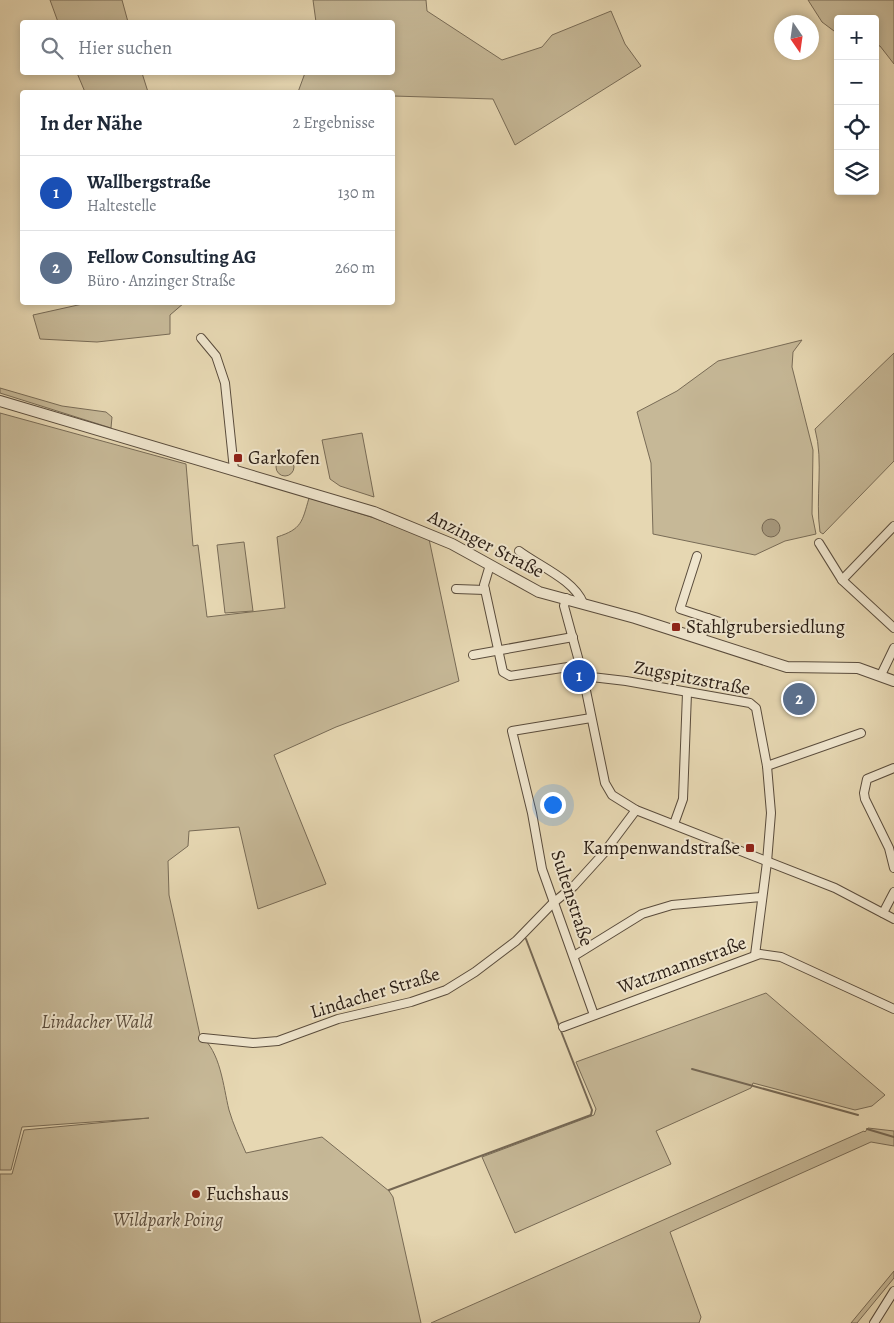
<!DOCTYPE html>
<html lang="de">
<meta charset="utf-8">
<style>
body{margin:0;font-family:Alegreya,serif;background:#f2f2f3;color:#1f2937}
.controls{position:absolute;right:15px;top:15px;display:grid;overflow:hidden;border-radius:5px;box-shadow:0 2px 8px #0003}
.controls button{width:45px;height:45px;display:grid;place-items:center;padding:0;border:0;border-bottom:1px solid #e0e1e3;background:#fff;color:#1f2937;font:25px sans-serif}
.compass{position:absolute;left:774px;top:15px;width:45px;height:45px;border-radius:50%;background:#fff;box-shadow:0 2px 8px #0003;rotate:167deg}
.you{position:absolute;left:552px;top:804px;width:18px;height:18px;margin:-12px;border:4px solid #fff;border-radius:50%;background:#1a73e8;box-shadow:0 0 0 8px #1a73e833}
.badge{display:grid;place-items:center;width:32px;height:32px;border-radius:50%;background:#8f2418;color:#fff;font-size:16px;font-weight:700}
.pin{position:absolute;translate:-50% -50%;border:2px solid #fff;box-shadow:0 1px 5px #0006}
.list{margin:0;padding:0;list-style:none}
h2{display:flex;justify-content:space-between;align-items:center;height:65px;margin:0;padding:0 20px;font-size:21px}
h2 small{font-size:16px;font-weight:400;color:#747a83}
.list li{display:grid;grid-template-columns:32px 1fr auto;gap:15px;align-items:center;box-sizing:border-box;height:75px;padding:0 20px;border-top:1px solid #e0e1e3}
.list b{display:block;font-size:19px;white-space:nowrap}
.list p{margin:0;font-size:16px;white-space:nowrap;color:#747a83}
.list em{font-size:16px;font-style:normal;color:#747a83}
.icon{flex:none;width:28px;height:28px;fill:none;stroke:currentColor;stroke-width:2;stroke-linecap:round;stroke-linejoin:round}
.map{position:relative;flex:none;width:894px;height:1323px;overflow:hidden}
.search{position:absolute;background:#fff;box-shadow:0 2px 8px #0003;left:20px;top:20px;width:375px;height:55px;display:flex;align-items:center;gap:12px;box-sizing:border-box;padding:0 18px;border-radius:5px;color:#747a83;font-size:19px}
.panel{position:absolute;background:#fff;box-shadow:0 2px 8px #0003;left:20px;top:90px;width:375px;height:215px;border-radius:5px}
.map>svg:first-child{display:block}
.green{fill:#c6b897;stroke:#786b56}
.water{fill:#a6987d;stroke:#756753}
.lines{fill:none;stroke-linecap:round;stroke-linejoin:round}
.stream{stroke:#756753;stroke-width:2}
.minor-casing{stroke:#5a4c3c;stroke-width:10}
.tertiary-casing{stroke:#5a4c3c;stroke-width:12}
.minor{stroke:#efe5cd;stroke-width:8}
.tertiary{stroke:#efe5cd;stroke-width:10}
.poi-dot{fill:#8f2418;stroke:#efe5cd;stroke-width:2}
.labels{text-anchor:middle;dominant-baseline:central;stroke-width:4;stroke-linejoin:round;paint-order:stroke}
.poi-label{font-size:19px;fill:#2b1e15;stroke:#efe5cd;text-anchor:start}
.street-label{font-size:19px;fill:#2b1e15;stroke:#efe5cd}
.park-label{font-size:19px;font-style:italic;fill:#5a4c3c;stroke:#efe5cd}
</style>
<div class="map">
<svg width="894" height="1323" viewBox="0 0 894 1323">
<rect width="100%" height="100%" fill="#e6d7b2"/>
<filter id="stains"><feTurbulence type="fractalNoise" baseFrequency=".004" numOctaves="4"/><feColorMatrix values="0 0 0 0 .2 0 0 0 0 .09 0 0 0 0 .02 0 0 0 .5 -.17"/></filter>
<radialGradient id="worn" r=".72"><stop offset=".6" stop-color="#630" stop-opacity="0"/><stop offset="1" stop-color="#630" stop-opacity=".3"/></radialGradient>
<g class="green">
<path d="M50,0H122L128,22H58Z"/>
<path d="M313,0H426L427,11L502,60L542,47L552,35L611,11L625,44L641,66L515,145L493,99L393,96L392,92H298L305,73L392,72V22H316Z"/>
<path d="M808,0H894V64L880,46L875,45V19H838V34L822,22Z"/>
<path d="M77,73H142L148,92H85Z"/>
<path d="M87,303L184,302V303L170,315V334L97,342L40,339L33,315Z"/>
<path d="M802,340L793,352L792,367L813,450L812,514L816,534L785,541L755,555L653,534L651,463L637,412L677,391L718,361Z"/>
<path d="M894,353V461L823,534L820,532C815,498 824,462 815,429Z"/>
<path d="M0,388L62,406L106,412L112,417L111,428L0,393Z"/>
<path d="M0,413L186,464L193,546L198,545L207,617L285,608L277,537C302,529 302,522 309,498L371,517L429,539L459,681L336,727L274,755L326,884L258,909L239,827L189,831L188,846L168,861L169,895L200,1035C221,1052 223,1086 229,1110C233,1124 240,1139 246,1153L322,1137L389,1191L393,1197L421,1323H0V1174H12L24,1130L149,1118L22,1127L11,1170H0Z"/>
<path d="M362,433L374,497L340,486L330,479L322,440Z"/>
<circle cx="285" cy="467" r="9"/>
<path d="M244,542L253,611L225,613L217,545Z"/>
<path d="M766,993L885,1095L872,1106L855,1110L753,1083L751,1088L656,1131L671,1164L515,1233L482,1157L594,1115L596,1109L576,1062Z"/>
<path d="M868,1128L894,1131V1146L871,1142L670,1232L701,1317L699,1323H431L864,1131L865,1132Z"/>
<path d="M894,1271V1278L857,1323H851Z"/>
</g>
<circle class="water" cx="771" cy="528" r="9"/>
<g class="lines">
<g class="stream">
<path d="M526,939L559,1026"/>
<path d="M692,1069L858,1115"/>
<path d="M867,1129L894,1137"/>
<path d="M389,1190L591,1115L592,1110L561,1031"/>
</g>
<defs>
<g id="minor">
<path d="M201,338L216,356L225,383L234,470"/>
<path d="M819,543L842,580L894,628"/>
<path d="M519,551C539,566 574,580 583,603"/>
<path d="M697,556L680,609L723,623"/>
<path d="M490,565L484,585L503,672L510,676L581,665"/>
<path d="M842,580L894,526"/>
<path d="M456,589L485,590"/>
<path d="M566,598L564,606L583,676L605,783L612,795L636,810L835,888L894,919"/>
<path d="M701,639L708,618"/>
<path d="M473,655L573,637"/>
<path d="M881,675L894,648"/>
<path d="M583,676L626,681L750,703L756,708L767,766L771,813L767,862L755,955"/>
<path d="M591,718L512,731L532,813L542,869L594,1015"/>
<path d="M767,766L861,733"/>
<path d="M894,768L867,779L864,793L865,799L889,848L894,868"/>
<path d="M674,824L683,799L687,693"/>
<path d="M883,913L894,892"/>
<path d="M574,956L642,914L672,905L761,897"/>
<path d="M563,1027L760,954L781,957L894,1009"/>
<path d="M203,1038L253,1043L278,1041L338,1019L411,1002L446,990L475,972L516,941L553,903L574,886L603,854L636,810"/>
<path d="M874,1323L894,1291"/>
</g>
<path id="tertiary" d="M0,401L374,512L452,544L539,592L635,618L787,667L858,668L894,681"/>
</defs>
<use href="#minor" class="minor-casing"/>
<use href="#tertiary" class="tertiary-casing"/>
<use href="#minor" class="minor"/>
<use href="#tertiary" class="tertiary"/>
</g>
<g class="poi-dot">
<rect x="233" y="453" width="10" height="10" rx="2.5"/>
<rect x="671" y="622" width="10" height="10" rx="2.5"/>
<rect x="745" y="843" width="10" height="10" rx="2.5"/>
<circle cx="196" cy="1194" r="5"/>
</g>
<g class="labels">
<g class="poi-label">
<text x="248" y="458">Garkofen</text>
<text x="686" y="627">Stahlgrubersiedlung</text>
<text x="740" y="848" text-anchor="end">Kampenwandstraße</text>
<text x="206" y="1194">Fuchshaus</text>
</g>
<g class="street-label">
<text transform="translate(486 544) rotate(27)">Anzinger Straße</text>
<text transform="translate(692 678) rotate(11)">Zugspitzstraße</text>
<text transform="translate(572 898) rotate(72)">Sultenstraße</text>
<text transform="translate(682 965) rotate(-20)">Watzmannstraße</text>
<text transform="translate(375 993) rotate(-17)">Lindacher Straße</text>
</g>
<g class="park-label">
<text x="97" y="1022">Lindacher Wald</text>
<text x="168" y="1220">Wildpark Poing</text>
</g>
</g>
<rect width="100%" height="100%" filter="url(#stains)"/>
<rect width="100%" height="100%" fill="url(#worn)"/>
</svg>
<div class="controls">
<button>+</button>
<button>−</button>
<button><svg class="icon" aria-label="locate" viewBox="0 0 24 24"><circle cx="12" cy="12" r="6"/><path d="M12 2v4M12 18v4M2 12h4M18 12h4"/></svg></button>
<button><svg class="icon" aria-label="layers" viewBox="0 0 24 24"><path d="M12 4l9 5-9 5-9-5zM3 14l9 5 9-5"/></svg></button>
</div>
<svg class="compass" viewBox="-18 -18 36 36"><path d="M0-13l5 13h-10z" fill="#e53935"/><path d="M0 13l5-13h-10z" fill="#747a83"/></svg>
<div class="you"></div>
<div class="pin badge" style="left:579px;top:676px;background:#1a4fb4">1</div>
<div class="pin badge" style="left:799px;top:699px;background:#5c6f8a">2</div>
<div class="search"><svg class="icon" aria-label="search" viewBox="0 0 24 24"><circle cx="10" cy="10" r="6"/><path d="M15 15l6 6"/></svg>Hier suchen</div>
<section class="panel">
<h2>In der Nähe<small>2 Ergebnisse</small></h2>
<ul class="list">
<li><span class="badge" style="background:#1a4fb4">1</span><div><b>Wallbergstraße</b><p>Haltestelle</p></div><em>130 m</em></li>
<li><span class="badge" style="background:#5c6f8a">2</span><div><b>Fellow Consulting AG</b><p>Büro · Anzinger Straße</p></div><em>260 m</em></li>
</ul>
</section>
</div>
